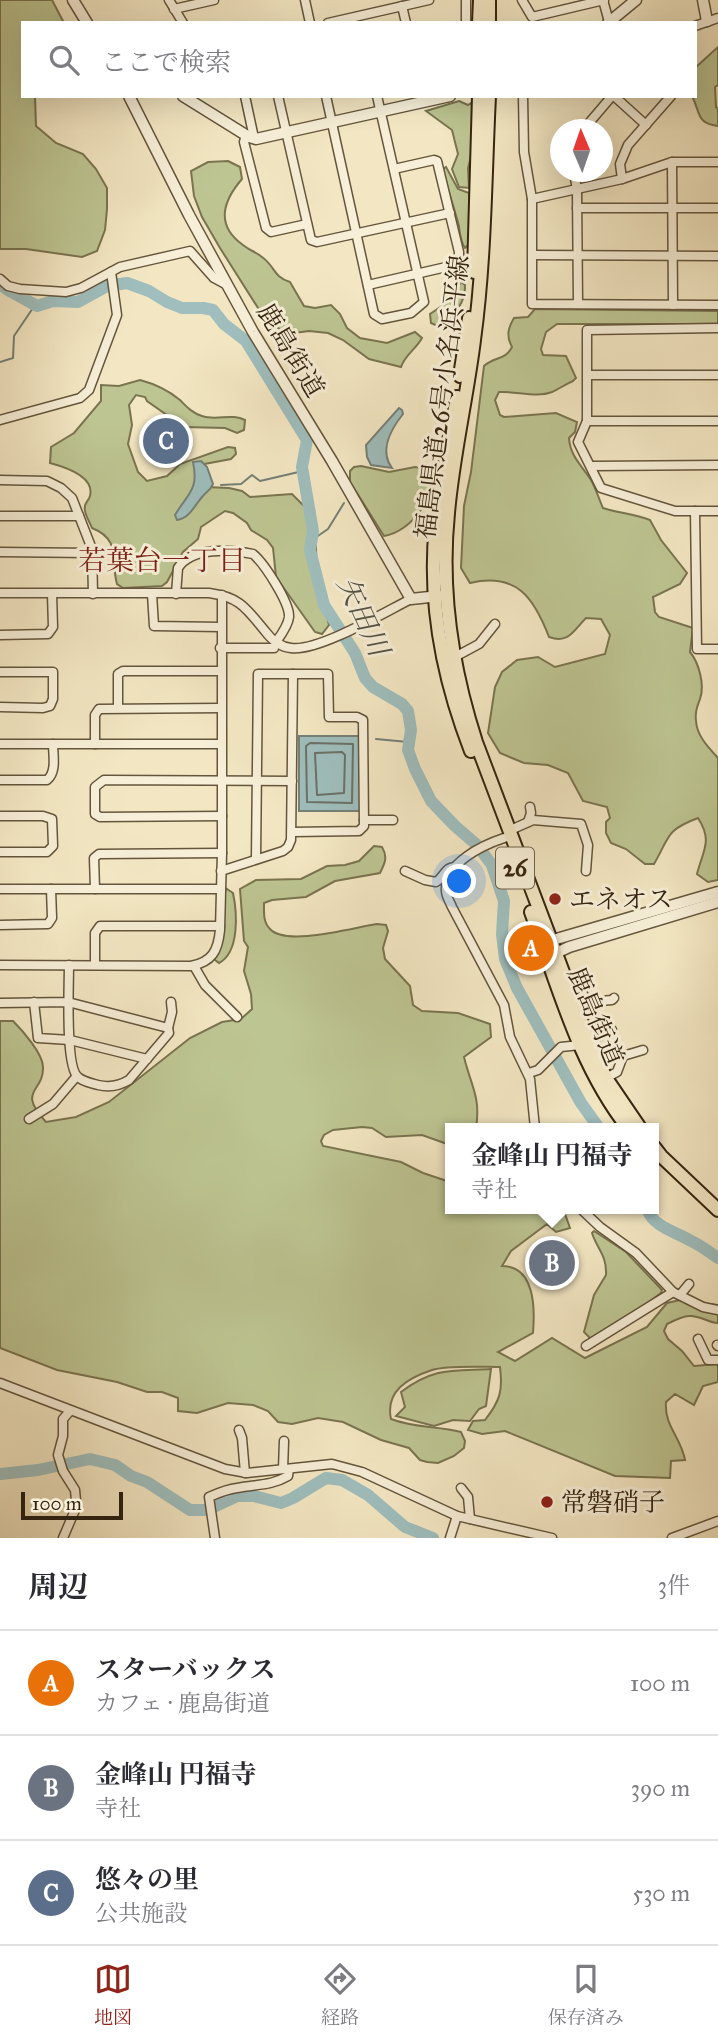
<!DOCTYPE html>
<html lang="ja">
<meta charset="utf-8">
<style>
body{margin:0;font-family:"IM FELL Great Primer","Noto Serif JP",serif;background:#f7f7f7;color:#2b2b33}
.compass{position:absolute;left:550px;top:119px;width:63px;height:63px;border-radius:50%;background:#fff;box-shadow:0 7px 28px #0002;rotate:358deg}
.scale{position:absolute;left:21px;bottom:18px;width:102px;box-sizing:border-box;padding-left:7px;border:4px solid #35240f;border-top:0;font-size:19px;line-height:24px;white-space:nowrap;color:#35240f;-webkit-text-stroke:5px #f7efd8;paint-order:stroke}
.you{position:absolute;left:460px;top:882px;width:24px;height:24px;margin:-18px;border:5px solid #fff;border-radius:50%;background:#1a73e8;box-shadow:0 0 0 10px #1a73e833}
.badge{display:grid;place-items:center;width:46px;height:46px;border-radius:50%;background:#8f2418;color:#fff;font-size:23px;font-weight:700}
.pin{position:absolute;translate:-50% -50%;border:4px solid #fff;box-shadow:0 2px 7px #0006}
.popup{position:absolute;left:445px;top:1123px;width:214px;height:91px;box-sizing:border-box;display:grid;place-content:center;border-radius:0px;background:#fff;filter:drop-shadow(0 2px 5px #0005);font-size:23px;white-space:nowrap;color:#7c7c81}
.popup b{font-size:26px;color:#2b2b33}
.popup::after{content:'';position:absolute;left:50%;top:100%;margin-left:-14px;border:14px solid transparent;border-top-color:#fff}
.list{margin:0;padding:0;list-style:none}
h2{display:flex;justify-content:space-between;align-items:center;height:91px;margin:0;padding:0 28px;font-size:30px}
h2 small{font-size:23px;font-weight:400;color:#7c7c81}
.list li{display:grid;grid-template-columns:46px 1fr auto;gap:21px;align-items:center;box-sizing:border-box;height:105px;padding:0 28px;border-top:2px solid #e1e1e2}
.list b{display:block;font-size:26px;white-space:nowrap}
.list p{margin:0;font-size:23px;white-space:nowrap;color:#7c7c81}
.list em{font-size:23px;font-style:normal;color:#7c7c81}
.icon{flex:none;width:38px;height:38px;fill:none;stroke:currentColor;stroke-width:2;stroke-linecap:round;stroke-linejoin:round}
.map{position:relative;flex:none;width:718px;height:1538px;overflow:hidden}
.search{position:absolute;background:#fff;box-shadow:0 7px 28px #0002;left:21px;right:21px;top:21px;height:77px;display:flex;align-items:center;gap:18px;box-sizing:border-box;padding:0 24px;border-radius:0px;color:#7c7c81;font-size:26px}
.sheet{height:406px;background:#fff}
nav{display:flex;justify-content:space-around;align-items:center;box-sizing:border-box;height:98px;border-top:2px solid #e1e1e2;background:#fff;font-size:19px;color:#7c7c81}
nav a{display:grid;justify-items:center;gap:4px}
nav .on{color:#8f2418}
.map>svg:first-child{display:block}
.green{fill:#bdc592;stroke:#797450;stroke-width:2}
.water{fill:#9fbebd;stroke:#758077;stroke-width:2}
.lines{fill:none;stroke-linecap:round;stroke-linejoin:round}
.shore{stroke:#6a7166;stroke-width:2}
.stream{stroke:#758077;stroke-width:2}
.river{stroke:#9fbebd;stroke-width:12}
.minor-casing{stroke:#64553c;stroke-width:11}
.tertiary-casing{stroke:#64553c;stroke-width:13}
.primary-casing{stroke:#35240f;stroke-width:16}
.minor{stroke:#f7efd8;stroke-width:8}
.tertiary{stroke:#f7efd8;stroke-width:10}
.primary{stroke:#f3e7c3;stroke-width:12}
.poi-dot{fill:#8f2418;stroke:#f7efd8;stroke-width:2.5}
.labels{text-anchor:middle;dominant-baseline:central;stroke-width:6;stroke-linejoin:round;paint-order:stroke}
.shield{fill:#f7efd8;stroke:#6f614b;stroke-width:2}
.shield-label{font-size:24px;font-weight:bold;fill:#35240f}
.street-label{font-size:26px;fill:#35240f;stroke:#f7efd8}
.poi-label{font-size:26px;fill:#35240f;stroke:#f7efd8;text-anchor:start}
.neighbourhood-label{font-size:28px;fill:#7a1f14;stroke:#f7efd8}
.water-label{font-size:28px;font-style:italic;fill:#555243;stroke:#f7efd8}
</style>
<div class="map">
<svg width="718" height="1538" viewBox="0 0 718 1538">
<rect width="100%" height="100%" fill="#f3e7c3"/>
<filter id="stains"><feTurbulence type="fractalNoise" baseFrequency=".00286" numOctaves="4"/><feColorMatrix values="0 0 0 0 .2 0 0 0 0 .09 0 0 0 0 .02 0 0 0 .5 -.17"/></filter>
<radialGradient id="worn" r=".72"><stop offset=".6" stop-color="#630" stop-opacity="0"/><stop offset="1" stop-color="#630" stop-opacity=".3"/></radialGradient>
<g class="green">
<path d="M0,0H52L64,23H23V96H35L36,126L56,143L83,154L96,169L107,188V209L105,230L97,251L82,257L26,249H0Z"/>
<path d="M718,47V85L715,87L716,107L718,109V126C696,123 701,114 692,96H695V68Z"/>
<path d="M459,101L468,105L471,103L472,106L473,148L468,168L469,188L459,187L452,169L458,154L452,130L426,111Z"/>
<path d="M228,161L240,167L242,179C223,201 215,225 243,245C249,250 256,252 262,257C275,266 273,277 290,282L304,306L315,308L331,305L340,314L347,328L360,338L387,343L415,332L422,338C416,349 405,355 401,367L369,359L343,340L328,333L309,331L287,334L265,319L220,248L202,217L194,196L191,171L208,162Z"/>
<path d="M446,167L458,189L469,193L470,243L465,248C460,240 460,234 459,226C454,207 447,188 443,169Z"/>
<path d="M461,282L465,285C466,304 453,315 440,327L431,323L430,314L451,300Z"/>
<path d="M535,309L718,311V324H557L546,332L541,349L543,355L566,356L576,378L573,381C566,384 559,389 552,392C537,398 516,391 499,392L495,400L500,415L504,417L556,413L577,422L575,432L569,438C570,456 582,466 591,480C596,489 599,499 603,508C619,513 634,514 650,520L661,540L687,573L680,584L653,597L655,612L659,617L693,628L690,652C699,663 705,685 700,699C697,707 695,712 696,721C697,736 708,747 718,758V880L708,882L697,874C703,850 713,841 698,818C666,830 670,836 654,864H645L626,849L611,843L606,833V822L610,818L607,807L583,801L568,773L548,765L524,763L500,753L488,733L495,687L502,672L517,660L538,657L555,667L605,654L610,635L601,619L586,618C573,631 569,644 549,637C534,598 517,572 470,583L461,568L464,506L471,472L484,366C495,356 505,361 512,347C506,336 508,328 514,318L528,317Z"/>
<path d="M140,380C155,384 168,390 180,400C187,407 192,413 202,416C216,421 232,413 245,420L244,430L237,433L225,428L184,427L147,401L145,397L136,395L129,405L132,425L128,444L138,472L147,481L167,476L180,464L228,447L235,448L236,454L231,459L199,465L206,487L229,488L242,491L250,497L292,494L311,513L315,521L317,575L329,625L322,634L315,632L276,577L273,548L267,540L251,530L247,523L233,513L225,511L201,527L198,539L183,552L167,582L162,586L123,588L117,584C110,560 122,540 92,528C90,522 83,513 85,506C85,503 89,500 90,496C95,476 65,467 50,463L51,447L74,433L101,401V385L119,386Z"/>
<path d="M361,466L389,472L415,467L429,469C439,495 411,532 384,536L350,482V471L354,467Z"/>
<path d="M374,846L382,847C388,857 385,863 380,873L335,881L306,897L272,900L264,903C264,913 263,922 270,929C286,947 355,927 377,924L386,925L388,931L383,948L385,959L410,986L413,1005L422,1011L458,1013L490,1024L491,1037L464,1057C471,1086 481,1097 476,1128H450V1145L422,1135L386,1137L372,1128L362,1127L333,1130L324,1135L321,1141L323,1146L401,1162L423,1173L450,1182V1209H556L565,1214L570,1228L556,1232L547,1224L511,1251L502,1266C535,1266 535,1308 533,1333L498,1352L515,1361L552,1338L585,1358L647,1327L667,1303L680,1300L718,1305V1323C708,1323 700,1315 689,1316C683,1316 673,1321 667,1324L664,1331L668,1339L682,1351L694,1366L718,1364V1382L703,1386L694,1405L675,1394L666,1402C664,1426 681,1437 685,1460L671,1461L670,1478L615,1476L505,1431L482,1434L468,1430L473,1421L485,1420C500,1401 503,1391 500,1367C483,1367 447,1365 432,1370C408,1378 385,1391 391,1419C414,1428 437,1426 461,1432L465,1441L464,1448L454,1456L438,1463L427,1462L420,1460L409,1448L381,1440L343,1422L318,1418L292,1424L278,1422L268,1411L253,1405L228,1403L197,1413L178,1411V1398L162,1392H147L117,1382L57,1370L0,1348V1021H13C23,1031 43,1054 43,1067C44,1093 16,1089 46,1122L76,1117L109,1102L190,1038L222,1022L241,1019L252,1009L251,994L244,971L248,947L244,941L240,889L256,880L301,879L327,866L345,865L359,861Z"/>
<path d="M227,889L233,893C237,912 240,952 219,963L215,960V956L225,890Z"/>
<path d="M594,1231L626,1252L662,1290L661,1293L598,1340L591,1339L584,1332L594,1295L606,1275C607,1255 597,1249 592,1233Z"/>
<path d="M491,1369L486,1406L479,1409L470,1421L453,1420L434,1426L396,1416L405,1407L401,1392C434,1367 452,1371 491,1369Z"/>
</g>
<g class="water">
<path d="M399,408L402,410L403,414C391,429 379,451 392,468L371,465L367,457L366,445Z"/>
<path d="M201,461L207,467L213,484C210,491 207,491 202,497C194,506 190,518 177,520L175,515C188,493 199,490 193,462Z"/>
<path d="M299,736H360L361,811H299Z"/>
</g>
<g class="lines">
<g class="shore">
<path d="M310,743L353,744L352,803L307,802L306,746Z"/>
<path d="M342,752L345,755L344,793L317,795L315,753Z"/>
</g>
<g class="stream">
<path d="M0,362L13,358L14,336L35,305"/>
<path d="M221,485L241,484L252,475L260,481L303,471"/>
<path d="M312,540L328,529L344,503"/>
<path d="M376,739L408,742"/>
</g>
<g class="river">
<path d="M0,284L8,290L37,306L53,301L78,302L107,286L127,283L149,291L167,302L182,308H203L213,310L224,324L246,341L307,440L302,467L313,531L310,550L324,605L355,653L365,678L373,687L402,704L408,711L411,730L408,750L415,769L431,801L455,826L477,845L492,865L504,901L502,934L505,959L517,988L581,1103L599,1128"/>
<path d="M647,1209C654,1228 677,1232 693,1242C702,1246 710,1253 718,1258"/>
<path d="M0,1474L38,1470L90,1459L115,1465L131,1476L147,1482L190,1510H207L237,1496H254L281,1503L293,1498L326,1478L342,1480L368,1495L405,1527L433,1538"/>
</g>
<defs>
<g id="minor">
<path d="M169,0L183,23"/>
<path d="M305,0L310,23"/>
<path d="M522,0L532,17L604,0"/>
<path d="M603,0L609,22"/>
<path d="M402,6L406,23"/>
<path d="M174,9L214,0"/>
<path d="M328,23L429,0"/>
<path d="M466,23V0"/>
<path d="M695,26L718,18"/>
<path d="M245,96L254,138"/>
<path d="M278,96L311,240L317,242L450,213"/>
<path d="M326,96L374,314L382,319L411,313L424,302L377,96"/>
<path d="M523,96L524,152L532,199V304L718,305"/>
<path d="M614,96L646,125"/>
<path d="M583,130L612,96"/>
<path d="M246,135L244,142L266,228L271,232L307,224"/>
<path d="M672,162L673,305"/>
<path d="M574,172L577,190L578,304"/>
<path d="M622,179L620,164L628,145L671,96"/>
<path d="M532,199L622,179L672,162H718"/>
<path d="M577,208H718"/>
<path d="M533,255L718,256"/>
<path d="M0,279L8,286L20,289L66,292L81,288L120,267L190,251L214,278L227,285"/>
<path d="M368,285L455,265L459,262V252L437,161L434,160L394,169"/>
<path d="M718,328L587,330V421L578,442L601,488L675,511H718"/>
<path d="M588,375H718"/>
<path d="M0,420L80,398L89,390L117,315L111,272"/>
<path d="M587,421H718"/>
<path d="M592,466L718,465"/>
<path d="M0,480L47,481L61,488L72,498L92,549L93,594"/>
<path d="M695,511L697,649H718"/>
<path d="M0,516H79"/>
<path d="M0,552L92,553"/>
<path d="M0,593H209C240,597 246,608 265,631C271,639 280,647 291,648C318,652 385,612 411,599"/>
<path d="M152,594L154,626L221,627"/>
<path d="M176,594L178,568C191,547 231,549 253,554C264,563 290,603 289,617C288,626 281,635 276,642"/>
<path d="M0,635L48,634L53,627L52,594"/>
<path d="M220,648H274"/>
<path d="M453,658L479,644L495,624"/>
<path d="M0,672H53V699L50,706L43,708L0,707"/>
<path d="M118,708V674L123,671H220"/>
<path d="M0,744H221"/>
<path d="M95,744V715L99,709L221,708"/>
<path d="M0,780H47C57,772 53,755 53,744"/>
<path d="M0,816H43L52,819L53,846L47,852H0"/>
<path d="M222,816L100,817L95,814V787L104,780L292,781"/>
<path d="M364,820H393"/>
<path d="M528,822L531,813L530,807"/>
<path d="M515,828L533,820L581,824L588,845L586,871"/>
<path d="M504,838C483,845 444,863 446,891C446,896 450,902 452,907L504,1005L510,1037L530,1079L535,1128"/>
<path d="M256,859L258,674H328L329,717H357L363,720L364,826L359,831L292,832"/>
<path d="M221,871L283,851L288,847L291,840L293,674"/>
<path d="M405,871L425,880L436,882C445,877 444,866 457,867"/>
<path d="M0,889H221"/>
<path d="M95,889L94,858L99,854L222,853"/>
<path d="M0,925L48,924L52,918L51,889"/>
<path d="M0,965L191,966C212,962 218,951 220,930L222,853V595"/>
<path d="M95,965V933L100,926H220"/>
<path d="M194,966L205,985L237,1017"/>
<path d="M565,978L573,976L575,978L587,1002L612,1000L614,998"/>
<path d="M34,1002L38,1038L70,1040L147,1059"/>
<path d="M0,1003L68,1002L168,1028L169,1033L129,1080C119,1086 110,1088 98,1085C92,1083 83,1082 78,1077C65,1067 69,985 69,965"/>
<path d="M168,1028L172,1012L171,1002"/>
<path d="M589,1041L612,1030"/>
<path d="M529,1073L538,1070L561,1047L580,1045"/>
<path d="M606,1078L617,1072L623,1056L643,1050"/>
<path d="M29,1119L53,1104L76,1077"/>
<path d="M581,1209L600,1227L636,1253L673,1292L703,1307L718,1310"/>
<path d="M680,1295L689,1284"/>
<path d="M698,1339L708,1360H718"/>
<path d="M717,1345L718,1346"/>
<path d="M586,1346L673,1292"/>
<path d="M0,1383L225,1469L247,1473L332,1464L362,1472L457,1516L552,1538"/>
<path d="M239,1430L242,1438L245,1473"/>
<path d="M283,1469L284,1441"/>
<path d="M461,1488L468,1497L470,1519"/>
<path d="M63,1538L75,1510L76,1501L75,1490L63,1471L58,1455L63,1436V1419L70,1411"/>
<path d="M215,1538L209,1497C218,1493 227,1489 237,1488C256,1484 271,1486 288,1476L289,1469"/>
<path d="M450,1538L457,1516"/>
<path d="M672,1538L718,1521"/>
</g>
<g id="tertiary">
<path d="M73,0L87,23"/>
<path d="M703,0L707,21"/>
<path d="M608,23L636,0"/>
<path d="M129,96L189,215L253,332L332,461L411,599L439,596"/>
<path d="M183,96L249,137L256,139L450,96"/>
<path d="M546,942L718,892"/>
<path d="M552,955L569,947L718,902"/>
</g>
<g id="primary">
<path d="M489,0V23"/>
<path d="M479,23L480,0"/>
<path d="M489,96C485,178 485,259 474,340C467,397 453,455 448,513C440,591 452,668 476,742L589,1041L606,1078L640,1128"/>
<path d="M474,272L479,96"/>
<path d="M460,376L469,318"/>
<path d="M457,397C449,440 441,482 436,525C428,601 443,679 471,751"/>
<path d="M531,912C558,985 579,1066 628,1128"/>
<path d="M654,1147L661,1156L718,1210"/>
</g>
</defs>
<use href="#minor" class="minor-casing"/>
<use href="#tertiary" class="tertiary-casing"/>
<use href="#primary" class="primary-casing"/>
<use href="#minor" class="minor"/>
<use href="#tertiary" class="tertiary"/>
<use href="#primary" class="primary"/>
</g>
<g class="poi-dot">
<circle cx="555" cy="899" r="7"/>
<circle cx="547" cy="1502" r="7"/>
</g>
<g class="labels">
<rect class="shield" x="496" y="847.5" width="38" height="41" rx="5"/>
<g class="shield-label">
<text x="515" y="868">26</text>
</g>
<g class="street-label">
<text transform="translate(291 350) rotate(59)">鹿島街道</text>
<text transform="translate(442 397) rotate(-83)">福島県道26号小名浜平線</text>
<text transform="translate(596 1016) rotate(67)">鹿島街道</text>
</g>
<g class="poi-label">
<text x="569" y="899">エネオス</text>
<text x="561" y="1502">常磐硝子</text>
</g>
<g class="neighbourhood-label">
<text x="162" y="560">若葉台一丁目</text>
</g>
<g class="water-label">
<text transform="translate(363 616) rotate(65)">矢田川</text>
</g>
</g>
<rect width="100%" height="100%" filter="url(#stains)"/>
<rect width="100%" height="100%" fill="url(#worn)"/>
</svg>
<svg class="compass" viewBox="-18 -18 36 36"><path d="M0-13l5 13h-10z" fill="#e53935"/><path d="M0 13l5-13h-10z" fill="#7c7c81"/></svg>
<div class="scale">100 m</div>
<div class="you"></div>
<div class="pin badge" style="left:531px;top:948px;background:#e8710a">A</div>
<div class="pin badge" style="left:552px;top:1263px;background:#6b7280">B</div>
<div class="popup"><b>金峰山 円福寺</b>寺社</div>
<div class="pin badge" style="left:166px;top:441px;background:#5c6f8a">C</div>
<div class="search"><svg class="icon" aria-label="search" viewBox="0 0 24 24"><circle cx="10" cy="10" r="6"/><path d="M15 15l6 6"/></svg>ここで検索</div>
</div>
<section class="sheet">
<h2>周辺<small>3件</small></h2>
<ul class="list">
<li><span class="badge" style="background:#e8710a">A</span><div><b>スターバックス</b><p>カフェ · 鹿島街道</p></div><em>100 m</em></li>
<li><span class="badge" style="background:#6b7280">B</span><div><b>金峰山 円福寺</b><p>寺社</p></div><em>390 m</em></li>
<li><span class="badge" style="background:#5c6f8a">C</span><div><b>悠々の里</b><p>公共施設</p></div><em>530 m</em></li>
</ul>
</section>
<nav>
<a class="on"><svg class="icon" aria-label="map" viewBox="0 0 24 24"><path d="M3 6l6-2 6 2 6-2v14l-6 2-6-2-6 2zM9 4v14M15 6v14"/></svg>地図</a>
<a><svg class="icon" aria-label="directions" viewBox="0 0 24 24"><path d="M12 3l9 9-9 9-9-9zM9 14v-3h6M13 9l2 2-2 2"/></svg>経路</a>
<a><svg class="icon" aria-label="saved" viewBox="0 0 24 24"><path d="M7 4h10v16l-5-4-5 4z"/></svg>保存済み</a>
</nav>
